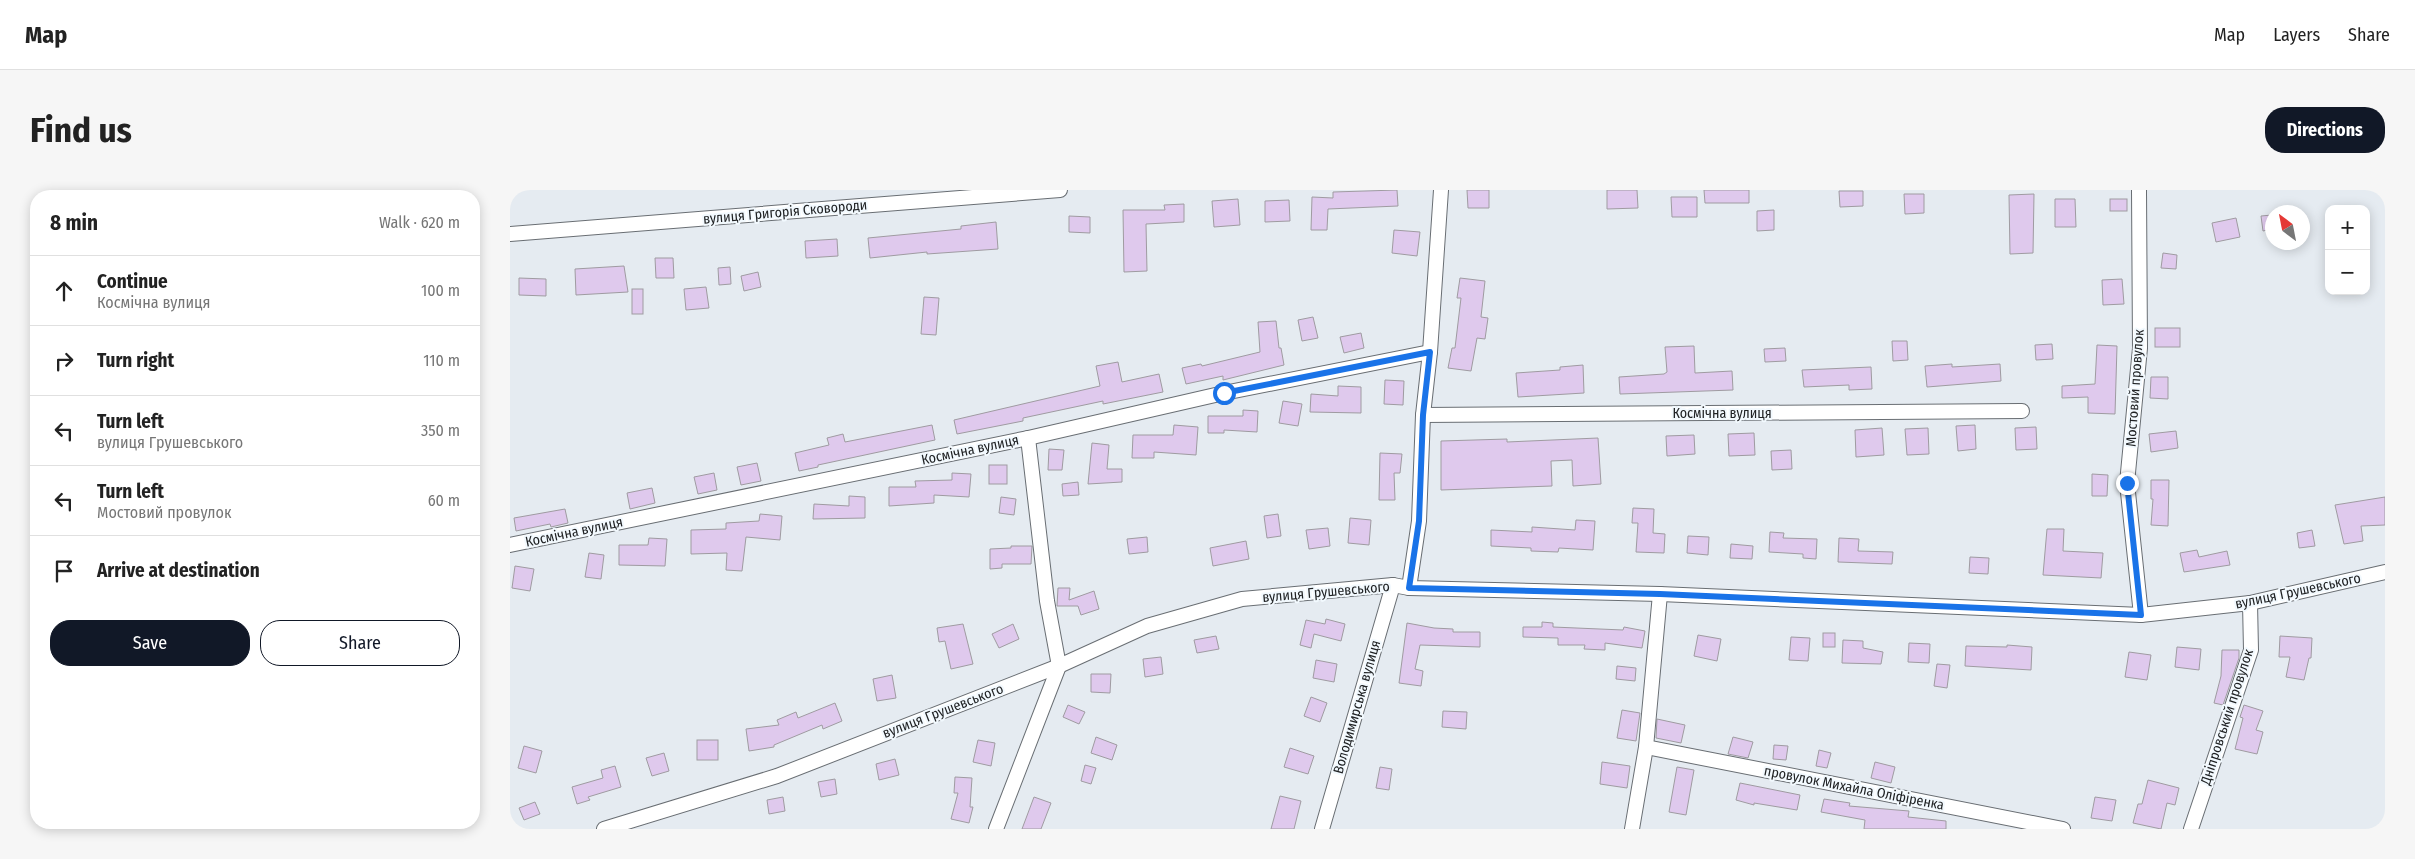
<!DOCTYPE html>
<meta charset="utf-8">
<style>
body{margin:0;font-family:"Fira Sans Condensed",sans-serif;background:#f6f6f6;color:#222}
.controls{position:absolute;right:15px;top:15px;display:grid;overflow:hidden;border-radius:10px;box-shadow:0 2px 12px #0003}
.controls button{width:45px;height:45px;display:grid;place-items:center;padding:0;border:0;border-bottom:1px solid #e0e0e0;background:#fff;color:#222;font:25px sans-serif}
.compass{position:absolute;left:1755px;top:15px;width:45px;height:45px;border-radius:50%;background:#fff;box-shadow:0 2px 12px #0003;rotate:328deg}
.stop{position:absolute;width:15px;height:15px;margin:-11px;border:4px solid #1a73e8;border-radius:50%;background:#fff}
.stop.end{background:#1a73e8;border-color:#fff;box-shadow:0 1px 5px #0008}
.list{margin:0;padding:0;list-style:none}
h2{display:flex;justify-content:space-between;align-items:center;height:65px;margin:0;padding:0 20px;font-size:21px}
h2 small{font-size:16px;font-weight:400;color:#767676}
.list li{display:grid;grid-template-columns:32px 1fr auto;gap:15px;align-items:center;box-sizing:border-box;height:70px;padding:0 20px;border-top:1px solid #e0e0e0}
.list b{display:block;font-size:19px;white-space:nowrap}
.list p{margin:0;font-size:16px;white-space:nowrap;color:#767676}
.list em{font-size:16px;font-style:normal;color:#767676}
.actions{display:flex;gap:10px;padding:15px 20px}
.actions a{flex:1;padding:11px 0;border:1px solid #111827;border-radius:20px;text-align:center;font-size:18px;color:#111827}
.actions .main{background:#111827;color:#fff}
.icon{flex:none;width:28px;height:28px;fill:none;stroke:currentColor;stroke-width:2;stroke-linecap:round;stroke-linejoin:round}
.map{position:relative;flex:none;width:1875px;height:639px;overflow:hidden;border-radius:20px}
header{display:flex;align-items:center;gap:30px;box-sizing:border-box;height:70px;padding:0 25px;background:#fff;border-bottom:1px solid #e0e0e0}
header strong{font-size:24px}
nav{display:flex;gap:28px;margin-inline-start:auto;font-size:18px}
.intro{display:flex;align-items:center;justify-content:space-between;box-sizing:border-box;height:120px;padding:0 30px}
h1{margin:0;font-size:35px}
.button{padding:12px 22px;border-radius:20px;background:#111827;color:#fff;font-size:18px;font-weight:700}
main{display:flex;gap:30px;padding:0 30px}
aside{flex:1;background:#fff;border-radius:20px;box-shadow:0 2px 12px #0003}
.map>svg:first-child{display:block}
.building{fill:#dfc9ed;stroke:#9f9ba1}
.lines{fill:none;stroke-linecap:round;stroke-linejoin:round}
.street-casing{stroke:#696e73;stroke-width:16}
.street{stroke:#fff;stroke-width:14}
.route{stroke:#1a73e8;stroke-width:6}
.labels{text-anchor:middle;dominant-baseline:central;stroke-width:4;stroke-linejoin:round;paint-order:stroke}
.street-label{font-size:14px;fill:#202224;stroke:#f2f9fe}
</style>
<header>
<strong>Map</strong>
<nav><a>Map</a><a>Layers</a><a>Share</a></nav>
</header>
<div class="intro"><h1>Find us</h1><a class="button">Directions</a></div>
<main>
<aside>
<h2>8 min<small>Walk · 620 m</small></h2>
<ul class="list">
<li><svg class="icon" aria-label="ahead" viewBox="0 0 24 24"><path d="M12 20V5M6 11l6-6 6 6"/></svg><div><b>Continue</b><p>Космічна вулиця</p></div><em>100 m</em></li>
<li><svg class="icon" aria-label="right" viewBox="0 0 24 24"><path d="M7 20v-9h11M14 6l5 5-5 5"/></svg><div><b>Turn right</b></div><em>110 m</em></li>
<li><svg class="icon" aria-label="left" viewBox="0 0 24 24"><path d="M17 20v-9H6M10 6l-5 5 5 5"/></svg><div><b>Turn left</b><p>вулиця Грушевського</p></div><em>350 m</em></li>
<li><svg class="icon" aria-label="left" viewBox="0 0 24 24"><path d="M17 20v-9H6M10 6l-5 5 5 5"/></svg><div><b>Turn left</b><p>Мостовий провулок</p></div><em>60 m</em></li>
<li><svg class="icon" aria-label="arrive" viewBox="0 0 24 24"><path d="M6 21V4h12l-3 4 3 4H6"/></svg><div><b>Arrive at destination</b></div></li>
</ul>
<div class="actions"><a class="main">Save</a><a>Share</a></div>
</aside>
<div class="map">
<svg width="1875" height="639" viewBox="0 0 1875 639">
<rect width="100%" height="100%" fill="#e5ebf1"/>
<g class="building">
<path d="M887,0L888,16L818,19L817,40H801L802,7L823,8V2Z"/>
<path d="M957,0H979V18H958Z"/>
<path d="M1097,0H1127L1128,18L1097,19Z"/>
<path d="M1194,0H1239V13H1195Z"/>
<path d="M1329,1H1353V16L1330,17Z"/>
<path d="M1394,4H1414V23L1395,24Z"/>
<path d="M1524,4L1523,63L1500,64L1499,5Z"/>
<path d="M1161,7H1187V27H1162Z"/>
<path d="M728,9L730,35L704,37L702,11Z"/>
<path d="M1545,9H1565L1566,37H1545Z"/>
<rect x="1600" y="9" width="17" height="12"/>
<path d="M779,10L780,31L755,32V11Z"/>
<path d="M674,14V32L636,34L637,81L614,82L613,20H655L654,15Z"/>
<path d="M1264,20V40L1247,41V21Z"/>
<path d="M1762,25V39L1753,41L1751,26Z"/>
<path d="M559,26L580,27V43L559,42Z"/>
<path d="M1726,28L1730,47L1706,52L1702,33Z"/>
<path d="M486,32L488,59L417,64V62L360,68L358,48L451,39V36Z"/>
<path d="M884,40L910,42L907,66L882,63Z"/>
<path d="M327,49L328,66L296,68L295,51Z"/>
<path d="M1653,63L1667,65L1666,79L1651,78Z"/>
<path d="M145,68H163L164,88H146Z"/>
<path d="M114,76L118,102L66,105L65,79Z"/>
<path d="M220,77L221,94L209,95L208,78Z"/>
<path d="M248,82L251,97L234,101L231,86Z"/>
<path d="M9,88L36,89V106L9,105Z"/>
<path d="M950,88L975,91L971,127L978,128L975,149L967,148L961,181L938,178L942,158H945L951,108H947Z"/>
<path d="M1612,89L1614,114L1593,115L1592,90Z"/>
<path d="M196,97L199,118L176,120L174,99Z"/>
<rect x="122" y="99" width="11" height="25"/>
<path d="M414,107L429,108L426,145L411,144Z"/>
<path d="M803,127L808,148L792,151L788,130Z"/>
<path d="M766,131L769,158H771L774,175L713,190V186L676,194L672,178L691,174L692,176L750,162L748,132Z"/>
<rect x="1645" y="138" width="25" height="19"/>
<path d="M851,143L854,158L834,163L830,147Z"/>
<path d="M1382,151H1397L1398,170L1383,171Z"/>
<path d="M1542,154L1543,169L1526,170L1525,155Z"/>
<path d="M1587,155L1607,156L1605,224L1578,223V207L1552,208V196L1585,194Z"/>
<path d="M1184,156L1185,183L1222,181L1223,200L1110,204L1109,187L1154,184L1157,182L1155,157Z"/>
<path d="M1275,158L1276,171L1255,172L1254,159Z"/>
<path d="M608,172L612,192L649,184L653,202L593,214V211L513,228V231L447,244L444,230L590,196L586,176Z"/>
<path d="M1442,174V177L1490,174L1491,191L1417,197L1415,176Z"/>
<path d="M1073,175L1074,203L1008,207L1006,183L1050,180V177Z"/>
<path d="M1361,177L1362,199L1339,200V195L1294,197L1292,180Z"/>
<path d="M1641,187H1658V209L1640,208Z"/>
<path d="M875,190L894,191L893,215L874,214Z"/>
<path d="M828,196L851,197V223L800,222L801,204L828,206Z"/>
<path d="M773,211L792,214L788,236L769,233Z"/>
<path d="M733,220L748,221L747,242L714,240V243H698V226H733Z"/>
<path d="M422,235L425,250L308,275V277L289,281L285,263L319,255L317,248L333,244L335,252Z"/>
<path d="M664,235L688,237L686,265L644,262V268H622L623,245H663Z"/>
<path d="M1465,235L1466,259L1448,261L1446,236Z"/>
<path d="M1526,237L1527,259L1506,260L1505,238Z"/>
<path d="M1372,238L1374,265L1346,267L1345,240Z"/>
<path d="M1418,238L1419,264L1397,265L1395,239Z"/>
<path d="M1666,241L1668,258L1641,262L1639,244Z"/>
<path d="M1244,243L1245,265L1219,266L1218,244Z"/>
<path d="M1184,245L1185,264L1157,266L1156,246Z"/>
<path d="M1088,248L1091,294L1063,296L1062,270L1041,271L1042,296L931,300V251L997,249V252Z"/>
<path d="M582,253L599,255L597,279H612V292L578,294Z"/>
<path d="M539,259L554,260L552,280H538Z"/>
<path d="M1281,260L1282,279L1262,280L1261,261Z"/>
<path d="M870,263L892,264L890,283H884L885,310H869Z"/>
<path d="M247,273L251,291L231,295L227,277Z"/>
<rect x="479" y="275" width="18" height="19"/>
<path d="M204,283L207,300L188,304L184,287Z"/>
<path d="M442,283L461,284L459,307L424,305V313L379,316V297H406L405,291L442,290Z"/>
<path d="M1582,284L1598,285L1597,306H1582Z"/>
<path d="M1641,290H1659L1658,336L1641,335L1643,309H1641Z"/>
<path d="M568,292L569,305L553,306L552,294Z"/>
<path d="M142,298L145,313L120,319L117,303Z"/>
<path d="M339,306L355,307V328L303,329L304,314L339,316Z"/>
<path d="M491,307L506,309L504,325L489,323Z"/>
<path d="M1875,307V335L1851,336L1853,351L1834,354L1825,315Z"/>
<path d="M1123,318L1144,319L1143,343L1155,344L1154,363L1126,362L1128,333H1122Z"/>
<path d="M55,319L58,333L41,337L40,334L6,341L4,328Z"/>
<path d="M250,324L272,326L270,350L236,347L232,381L216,380L217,363L181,364V340L216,339V333L249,331Z"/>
<path d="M768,324L771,346L757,348L754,326Z"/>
<path d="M840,328L861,330L859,355L838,353Z"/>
<path d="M1066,330L1085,331L1083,360L1049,358L1048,362L1021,361V358L981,356V340L1022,342V337L1065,340Z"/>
<path d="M818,338L820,356L799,359L796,340Z"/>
<path d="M1537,339H1554L1553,361L1593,363L1591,388L1533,385Z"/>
<path d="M1802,340L1805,356L1789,358L1787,343Z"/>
<path d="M1260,342L1274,343L1273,348L1307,349L1306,369L1293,368V364L1259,362Z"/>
<path d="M1178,346L1199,347L1198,365L1177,363Z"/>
<path d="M637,347L638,362L619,364L617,349Z"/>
<path d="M139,348L157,349L155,376L109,375V355H138Z"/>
<path d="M1329,348L1349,349L1348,361L1383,362L1382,374L1328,372Z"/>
<path d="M736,351L739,369L703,376L700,358Z"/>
<path d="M1221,354L1243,356L1242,369L1220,368Z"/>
<path d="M501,356H522L521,374H492V378L480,379V359L501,358Z"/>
<path d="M1687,360L1689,367L1717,361L1720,375L1674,382L1670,363Z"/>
<path d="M79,363L94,365L91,389L75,387Z"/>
<path d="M1460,367L1479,368L1478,384L1459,383Z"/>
<path d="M5,376L24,379L20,401L2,398Z"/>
<path d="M548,398H560L559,410L584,401L589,419L571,425L568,416H547Z"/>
<path d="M816,429L835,434L831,451L804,444L801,458L790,455L796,430L815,434Z"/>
<path d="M1032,432L1043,433V437L1113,440L1114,437L1135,441L1132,458L1095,453V460L1074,459L1075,455H1048V448L1013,447V437H1032Z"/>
<path d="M897,433L924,438L943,439V442H970V457L910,455L905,479L913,481L911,496L889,493Z"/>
<path d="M453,434L463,474L441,479L435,451L429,452L427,438Z"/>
<path d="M503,434L509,449L489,458L482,444Z"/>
<rect x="1313" y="443" width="12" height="14"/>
<path d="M1188,445L1211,449L1207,471L1184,466Z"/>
<path d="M706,446L709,459L687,463L684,450Z"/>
<path d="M1770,446L1802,448L1801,468H1799L1794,490L1776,487L1780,467H1769Z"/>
<path d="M1281,447L1300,448L1298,471L1279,470Z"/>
<path d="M1333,450L1353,451V458L1373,462L1371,474L1332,473Z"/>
<path d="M1399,453L1420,454L1419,473L1398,472Z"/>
<path d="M1497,455L1522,457L1521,480L1455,476L1456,456L1497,457Z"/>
<path d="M1667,457L1691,459L1689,480L1665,477Z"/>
<path d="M1712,460H1729V468L1713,515L1704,513L1711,486Z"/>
<path d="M1619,462L1641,465L1637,490L1615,487Z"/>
<path d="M651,467L653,484L635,487L633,469Z"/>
<path d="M806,470L827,474L824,492L803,488Z"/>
<path d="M1427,474L1440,475L1437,498L1424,496Z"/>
<path d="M1107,476L1126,478L1125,491L1106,489Z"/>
<path d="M581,484H601L600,503L581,502Z"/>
<path d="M382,485L386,508L367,511L363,489Z"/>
<path d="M801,507L817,513L810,532L794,526Z"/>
<path d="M325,513L332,531L313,539L312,535L264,555V557L239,561L236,539L269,535L267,530L286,522L288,528Z"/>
<path d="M558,515L575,522L569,534L553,527Z"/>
<path d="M1734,515L1753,521L1746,540L1753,542L1747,564L1725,559L1733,528L1730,527Z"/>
<path d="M1112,520L1130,523L1126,551L1107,548Z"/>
<path d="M933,521L957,522L956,539L932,537Z"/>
<path d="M1147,529L1175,535L1171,553L1146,548Z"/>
<path d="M586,547L607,555L602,570L581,563Z"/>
<path d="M1223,547L1243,552L1238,568L1218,564Z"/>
<rect x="187" y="550" width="21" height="20"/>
<path d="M468,550L485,553L481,576L463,572Z"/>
<path d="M1264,555L1278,556L1276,570L1263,569Z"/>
<path d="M14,556L32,561L26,583L8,578Z"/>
<path d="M780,558L804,566L798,584L774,577Z"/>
<path d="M1309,560L1321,563L1317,578L1306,576Z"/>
<path d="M154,563L159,581L142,586L136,568Z"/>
<path d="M385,569L389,585L369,590L366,574Z"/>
<path d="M1092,572L1120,576L1117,598L1090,594Z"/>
<path d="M1365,572L1385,577L1381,593L1361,588Z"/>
<path d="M575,575L586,578L581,594L571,591Z"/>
<path d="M105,576L111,597L78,607L80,610L67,614L62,597L93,588L91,580Z"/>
<path d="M870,577L882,579L879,600L866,598Z"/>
<path d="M1167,577L1184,580L1176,625L1159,622Z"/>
<path d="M445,587L462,588L460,617H463L459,633L441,629L448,603H444Z"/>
<path d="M325,589L327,604L311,607L308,592Z"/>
<path d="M1638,590L1669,598L1665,615L1657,613L1651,639L1623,633L1628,614H1632Z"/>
<path d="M1230,593L1290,605L1287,620L1244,613V615L1226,610Z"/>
<path d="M770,606L791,611L784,639H761Z"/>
<path d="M273,607L275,621L259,624L257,610Z"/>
<path d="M524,607L541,613L531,639H512Z"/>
<path d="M1585,607L1606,610L1602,631L1581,628Z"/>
<path d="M1314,609L1340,613L1339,616L1399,621L1398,627L1436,631V639H1354L1355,630L1311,622Z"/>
<path d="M25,612L30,624L14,630L9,618Z"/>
</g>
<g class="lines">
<defs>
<g id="street">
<path d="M1629,0L1630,158L1617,293L1631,425"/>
<path d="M0,44L550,0"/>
<path d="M913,225L1512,221"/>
<path d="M0,355L518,248L714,203L920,162"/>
<path d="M899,398L909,331L913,225L920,162L931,0"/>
<path d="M1136,557L1553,639"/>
<path d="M94,639L267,586L549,476L637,436L732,409L883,395L899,398L1150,404L1631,425L1740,413L1875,382"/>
<path d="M486,639L549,476L537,411L518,248"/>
<path d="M812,639L883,395"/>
<path d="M1122,639L1136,557L1150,404"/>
<path d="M1681,639L1741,460L1740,413"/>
</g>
</defs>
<use href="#street" class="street-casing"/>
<use href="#street" class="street"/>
</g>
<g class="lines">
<path class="route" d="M714,203L920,162L913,225L909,331L899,398L1150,404L1631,425L1617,293"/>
</g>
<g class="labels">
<g class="street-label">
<text transform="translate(275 22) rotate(-5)">вулиця Григорія Сковороди</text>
<text transform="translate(1625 198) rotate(-86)">Мостовий провулок</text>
<text x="1212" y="223">Космічна вулиця</text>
<text transform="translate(460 260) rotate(-12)">Космічна вулиця</text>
<text transform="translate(64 342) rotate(-12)">Космічна вулиця</text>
<text transform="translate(1788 401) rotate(-12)">вулиця Грушевського</text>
<text transform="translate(816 402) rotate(-5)">вулиця Грушевського</text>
<text transform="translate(847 517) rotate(-74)">Володимирська вулиця</text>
<text transform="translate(433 521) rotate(-21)">вулиця Грушевського</text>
<text transform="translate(1717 527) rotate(-72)">Дніпровський провулок</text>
<text transform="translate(1344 598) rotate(11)">провулок Михайла Оліфіренка</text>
</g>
</g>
</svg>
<div class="controls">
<button>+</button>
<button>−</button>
</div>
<svg class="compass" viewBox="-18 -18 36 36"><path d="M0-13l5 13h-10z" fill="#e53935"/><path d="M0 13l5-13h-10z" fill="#767676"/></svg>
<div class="stop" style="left:714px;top:203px"></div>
<div class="stop end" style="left:1617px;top:293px"></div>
</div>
</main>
